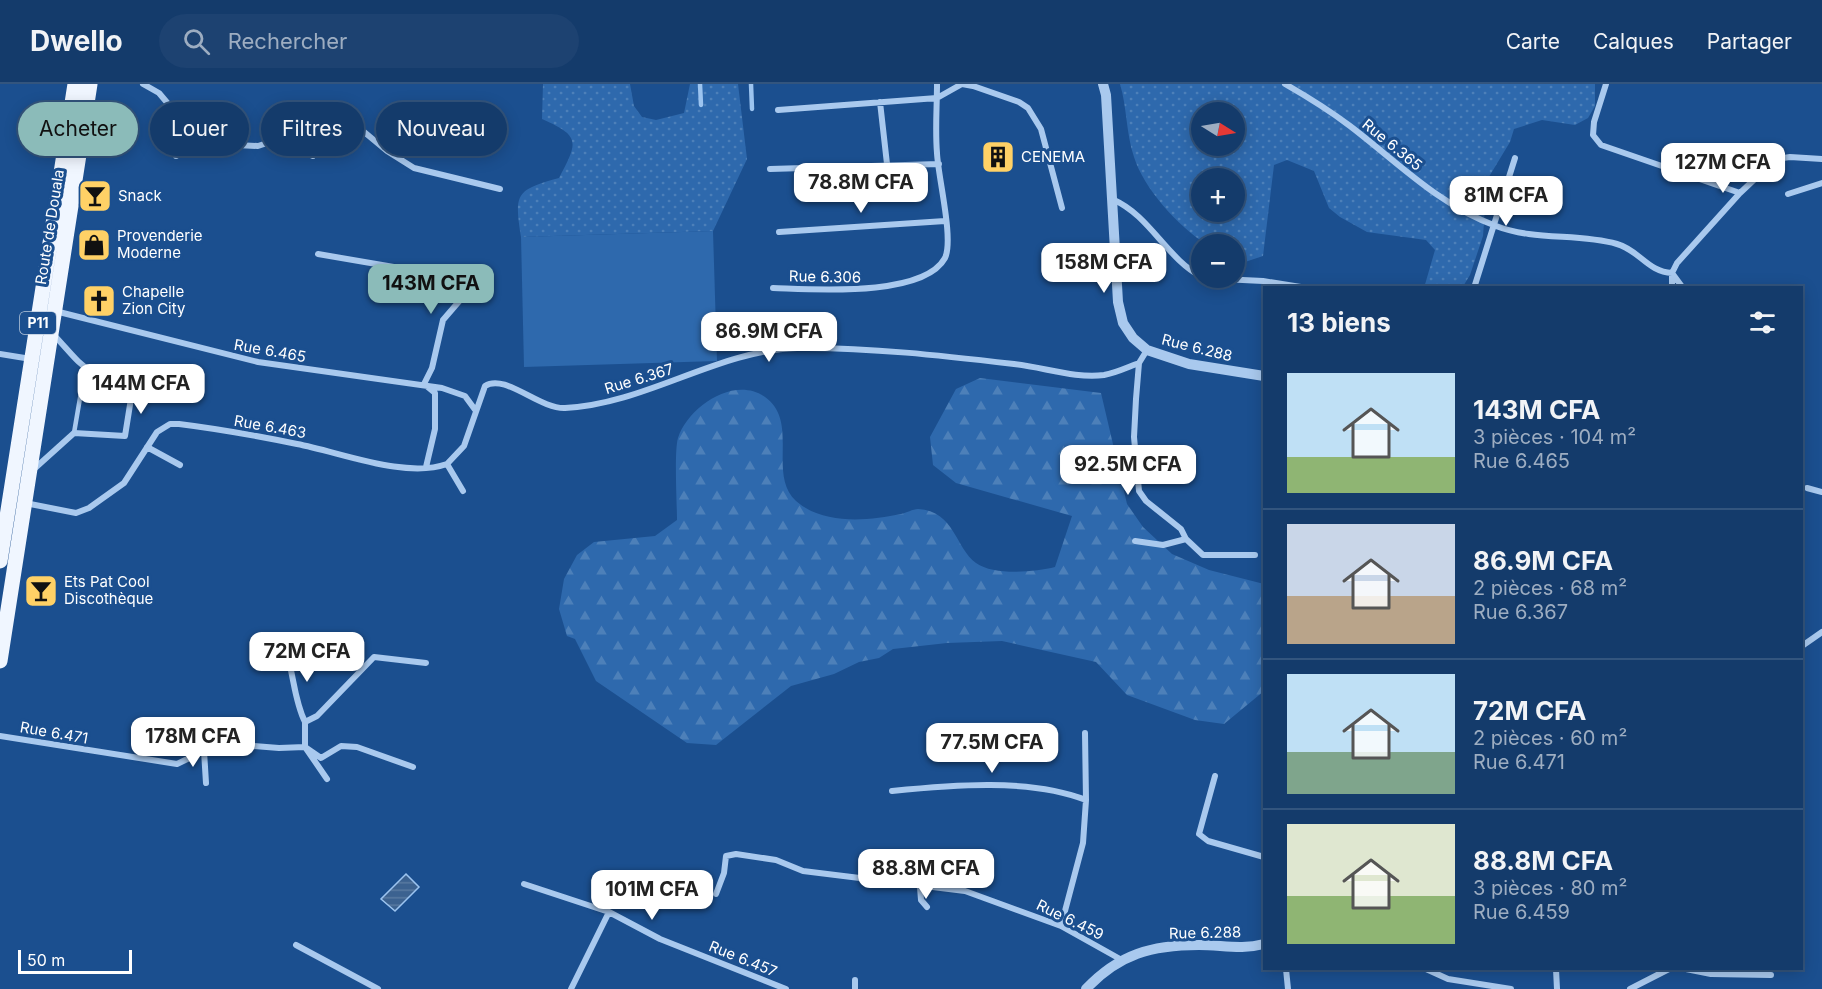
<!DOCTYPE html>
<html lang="fr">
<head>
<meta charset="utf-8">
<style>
	body { margin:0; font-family:Inter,sans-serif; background:#1d4271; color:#f1f3f6; height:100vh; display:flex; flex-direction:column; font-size:22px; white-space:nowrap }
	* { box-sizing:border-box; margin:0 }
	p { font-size:20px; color:#9dadc1 }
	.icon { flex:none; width:33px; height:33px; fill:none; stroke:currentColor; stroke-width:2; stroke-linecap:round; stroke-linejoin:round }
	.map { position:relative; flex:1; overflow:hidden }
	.details { position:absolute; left:1263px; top:202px; width:540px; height:684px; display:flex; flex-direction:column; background:#143b6b; border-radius:0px; box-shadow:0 3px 15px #0003,0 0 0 2px #33557e }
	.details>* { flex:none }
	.hud { position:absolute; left:18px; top:18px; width:570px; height:54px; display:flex; gap:12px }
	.needle { width:39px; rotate:101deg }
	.tools { position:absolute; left:1191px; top:18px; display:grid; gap:12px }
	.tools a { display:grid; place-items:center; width:54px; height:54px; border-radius:50%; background:#143b6b; box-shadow:0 3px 15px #0003,0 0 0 2px #33557e; font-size:30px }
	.scale { position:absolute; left:18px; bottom:15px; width:114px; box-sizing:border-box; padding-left:6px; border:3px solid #fff; border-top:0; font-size:16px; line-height:21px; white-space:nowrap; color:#fff; -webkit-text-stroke:4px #1b4f8f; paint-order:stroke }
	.price { position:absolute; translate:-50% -51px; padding:0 14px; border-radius:12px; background:#fff; color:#222; font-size:20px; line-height:39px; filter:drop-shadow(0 2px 3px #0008) }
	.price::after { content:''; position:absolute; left:50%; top:36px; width:18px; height:14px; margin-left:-9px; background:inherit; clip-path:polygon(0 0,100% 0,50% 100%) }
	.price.on { background:#8bbbb9; color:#111 }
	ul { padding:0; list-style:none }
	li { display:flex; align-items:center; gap:18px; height:150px; padding:0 24px }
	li+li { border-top:2px solid #33557e }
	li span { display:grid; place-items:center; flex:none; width:168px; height:120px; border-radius:0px; color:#555 }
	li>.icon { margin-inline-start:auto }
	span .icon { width:72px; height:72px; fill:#fffc; stroke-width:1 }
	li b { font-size:26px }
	h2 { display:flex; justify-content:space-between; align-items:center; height:72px; padding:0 24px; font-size:26px }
	.chip { padding:0 21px; border-radius:27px; background:#143b6b; box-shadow:0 3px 15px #0003,0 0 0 2px #33557e; font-size:21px; line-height:54px }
	.chip.on { background:#8bbbb9; color:#111 }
	header { display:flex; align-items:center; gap:36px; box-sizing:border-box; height:84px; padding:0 30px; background:#143b6b; border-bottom:2px solid #33557e }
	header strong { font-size:28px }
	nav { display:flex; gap:33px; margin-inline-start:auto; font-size:21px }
	.search { width:420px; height:54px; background:#1d4271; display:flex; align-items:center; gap:15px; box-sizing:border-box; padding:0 21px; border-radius:33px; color:#9dadc1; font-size:22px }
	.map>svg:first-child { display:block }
	.grass { fill:url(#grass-dots); fill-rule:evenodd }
	.forest { fill:url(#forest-firs) }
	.pitch { fill:#2e69ad }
	.water { fill:url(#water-rules); stroke:#9cc4f0; stroke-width:1.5 }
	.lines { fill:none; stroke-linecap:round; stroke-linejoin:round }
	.stream { stroke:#9cc4f0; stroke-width:4.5 }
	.service { stroke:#a9c9ee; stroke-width:4.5 }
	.minor { stroke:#a9c9ee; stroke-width:6 }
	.tertiary { stroke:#a9c9ee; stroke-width:10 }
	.primary { stroke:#f0f6ff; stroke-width:15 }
	.labels { text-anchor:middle; stroke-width:6; stroke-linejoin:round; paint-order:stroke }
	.shield { fill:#1b4f8f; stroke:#bbcadd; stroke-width:1.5 }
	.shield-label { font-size:14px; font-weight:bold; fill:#fff }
	.street-label { font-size:15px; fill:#fff; stroke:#1b4f8f }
	.poi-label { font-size:15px; fill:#fff; stroke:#1b4f8f; text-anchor:start }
</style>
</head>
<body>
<header>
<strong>Dwello</strong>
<div class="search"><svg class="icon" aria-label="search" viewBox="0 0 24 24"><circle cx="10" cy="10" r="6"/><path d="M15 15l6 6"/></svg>Rechercher</div>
<nav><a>Carte</a><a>Calques</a><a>Partager</a></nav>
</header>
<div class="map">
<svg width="1822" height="905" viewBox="0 0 1822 905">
	<defs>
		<pattern id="grass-dots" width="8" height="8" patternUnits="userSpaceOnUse" patternTransform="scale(1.5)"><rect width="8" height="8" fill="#2e69ad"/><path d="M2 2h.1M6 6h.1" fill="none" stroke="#4d80b9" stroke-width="1.8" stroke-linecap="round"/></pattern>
		<pattern id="forest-firs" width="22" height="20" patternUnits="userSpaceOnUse" patternTransform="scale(1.5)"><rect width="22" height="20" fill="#2e69ad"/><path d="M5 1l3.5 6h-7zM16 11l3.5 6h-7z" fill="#4d80b9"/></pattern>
		<pattern id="water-rules" width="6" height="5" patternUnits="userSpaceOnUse" patternTransform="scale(1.5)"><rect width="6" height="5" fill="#3c6290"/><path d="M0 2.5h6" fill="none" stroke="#597aa1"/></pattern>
	</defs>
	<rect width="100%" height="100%" fill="#1b4f8f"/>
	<path class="grass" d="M 543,0 L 630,0 L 634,22 L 642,33 L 656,36 L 684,29 L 690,0 L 738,0 L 747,75 L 713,147 L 521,153 C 514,109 516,106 559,94 C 578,58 581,52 542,35 Z
		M 1120,0 L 1595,0 L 1595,22 L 1588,34 L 1575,41 L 1542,36 L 1514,45 L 1510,58 L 1487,96 L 1483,152 L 1470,191 L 1462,204 L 1424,204 L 1435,166 L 1426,156 L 1367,148 L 1340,133 L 1329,124 L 1314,87 L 1287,76 L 1274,81 L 1263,172 L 1239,180 L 1235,178 L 1234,160 L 1206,160 C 1178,142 1144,105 1134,73 C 1126,49 1127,23 1120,0 ZM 1202,28 L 1234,28 L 1234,62 L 1202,62 ZM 1202,94 L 1234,94 L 1234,128 L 1202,128 Z"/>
	<path class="forest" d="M 980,294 L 1101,309 L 1127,420 L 1143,443 L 1172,470 L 1209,486 L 1264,500 L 1264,607 L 1224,640 L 1195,636 L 1127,611 L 1096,578 L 1002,557 L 947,559 L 893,565 L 879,574 L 859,578 L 834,590 L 791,602 L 716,661 L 687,659 L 596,597 L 575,555 L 567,552 L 559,525 L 564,495 L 577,471 L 594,458 L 655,452 L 677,436 C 677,419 674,368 678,354 C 688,323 734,291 765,313 C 800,338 767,390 796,417 C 823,441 868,437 901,430 C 906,429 913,425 918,425 C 955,427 955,464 976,479 C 994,492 1035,488 1055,483 L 1072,432 L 956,399 L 933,381 L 930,353 L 956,305 Z"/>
	<path class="pitch" d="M 713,147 L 717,277 L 524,283 L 521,153 Z"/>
	<path class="water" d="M 406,790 L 419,803 L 395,827 L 381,815 Z"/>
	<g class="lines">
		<path class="stream" d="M 700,0 L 701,21
			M 751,0 L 752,25"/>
		<path class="service" d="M 74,349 L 85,285"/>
		<path class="minor" d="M 143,0 L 159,9 L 175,28 L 211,50 L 217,60 L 258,62 L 279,55 L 313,72 L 332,37 L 338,40 L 357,42 L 387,67 L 414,84 L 500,105
			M 1285,0 C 1306,12 1330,27 1350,42 C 1396,77 1440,122 1496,142 C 1535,157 1578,149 1617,160 C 1639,166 1648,188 1672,189 L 1683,204
			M 1606,0 L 1594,38 L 1593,51 L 1601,61 L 1740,109
			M 880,18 L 887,80
			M 778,26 L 937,14 L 962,0 L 973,2 L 1019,18 L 1028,24 L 1041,45 L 1062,124
			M 175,28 L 176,72
			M 770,85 L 939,80
			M 1788,110 L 1822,99
			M 1114,116 C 1150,132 1167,175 1202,193
			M 779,148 L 945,137
			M 318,170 L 423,188 L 439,199 L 468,207 L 443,236 L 432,284 L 424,300 L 435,309 L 435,345 L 426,383
			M 1202,194 L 1263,197 L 1307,204
			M 773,204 C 811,205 923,214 945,174 C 954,155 938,93 937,69 C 935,46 937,23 937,0
			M 1474,204 L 1515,74
			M 1672,204 L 1672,189 L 1677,179 L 1740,109 L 1776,75 L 1790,73 L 1822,75
			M 55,227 L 258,278 L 442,304 L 465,312 L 476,327
			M 1147,266 L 1139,279 L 1136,315 L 1134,353 L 1139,407 L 1146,417 L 1181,445 L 1186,455 L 1203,471 L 1255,471
			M 0,270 L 31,275
			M 147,363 L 180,381
			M 447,380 L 464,362 L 485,302 C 505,289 539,325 565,324 C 646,320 718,266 797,264 C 867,263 945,272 1014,280 C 1043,283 1076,295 1104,291 C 1116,289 1128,283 1139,279
			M 34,385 L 74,349 L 125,352 L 133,302 L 129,296 C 82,290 84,283 53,250
			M 1807,404 L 1822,408
			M 25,419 L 76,429 L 89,424 L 124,399 L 157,348 L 170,340 L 179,340 C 219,345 258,352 297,360 C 340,368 405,395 447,380 L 463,407
			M 1135,457 L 1163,461 L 1186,455
			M 1802,562 L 1822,548
			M 286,567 C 294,591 294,616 305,638
			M 0,652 L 177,680 L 204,667 L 226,660 L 279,664 L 305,663 L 321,674 L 341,662 L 357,663 L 413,683
			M 204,667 L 206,699
			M 1215,692 L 1199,750 L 1208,757 L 1264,773
			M 327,695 L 305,663 L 305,638 L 317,632 L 374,573 L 426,579
			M 892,707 C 952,701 1029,694 1086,716
			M 524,800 L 609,828 L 660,855 L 786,905
			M 920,803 L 921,816 L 927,823
			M 716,810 L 724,789 L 726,772 L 736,770 L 776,776 L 803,787 L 965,807 L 1061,842 L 1120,875
			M 1061,842 L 1083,759 L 1086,716 L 1085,649
			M 296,861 L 378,905
			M 1286,885 L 1288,905
			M 1426,885 L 1448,895 L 1511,905
			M 1556,885 L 1557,905
			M 1686,885 L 1711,890 L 1771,891
			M 571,905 L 609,828
			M 855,905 L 855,896
			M 1630,905 L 1669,885"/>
		<path class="tertiary" d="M 1103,0 L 1106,11 L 1118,218 L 1123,239 L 1133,254 L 1147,266 L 1189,280 L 1264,292
			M 1086,905 C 1119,870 1152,861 1199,861 C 1222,861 1242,866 1264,860"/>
		<path class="primary" d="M 0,477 L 75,0
			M 0,577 L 90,0"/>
	</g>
	<defs>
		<symbol id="building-square" viewBox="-11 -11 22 22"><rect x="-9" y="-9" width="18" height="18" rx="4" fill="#ffd166" stroke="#1b4f8f"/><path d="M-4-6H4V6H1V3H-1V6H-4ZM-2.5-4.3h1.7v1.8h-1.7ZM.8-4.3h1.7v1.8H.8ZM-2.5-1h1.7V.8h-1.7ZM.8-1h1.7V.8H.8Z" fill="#111"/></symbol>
		<symbol id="bar-square" viewBox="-11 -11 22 22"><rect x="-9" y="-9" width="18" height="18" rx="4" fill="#ffd166" stroke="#1b4f8f"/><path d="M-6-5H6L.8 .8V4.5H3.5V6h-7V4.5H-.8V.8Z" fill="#111"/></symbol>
		<symbol id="shop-square" viewBox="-11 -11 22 22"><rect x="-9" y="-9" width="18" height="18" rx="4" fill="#ffd166" stroke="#1b4f8f"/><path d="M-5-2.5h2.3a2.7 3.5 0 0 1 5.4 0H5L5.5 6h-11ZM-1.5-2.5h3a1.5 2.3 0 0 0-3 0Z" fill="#111"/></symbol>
		<symbol id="church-square" viewBox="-11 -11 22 22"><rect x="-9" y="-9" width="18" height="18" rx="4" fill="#ffd166" stroke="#1b4f8f"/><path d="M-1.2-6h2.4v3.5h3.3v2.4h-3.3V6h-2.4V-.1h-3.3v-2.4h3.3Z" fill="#111"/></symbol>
	</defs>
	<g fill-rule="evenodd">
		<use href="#building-square" x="979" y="54" width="38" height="38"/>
		<use href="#bar-square" x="76" y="93" width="38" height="38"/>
		<use href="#shop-square" x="75" y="142" width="38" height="38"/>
		<use href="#church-square" x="80" y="198" width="38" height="38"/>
		<use href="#bar-square" x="22" y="488" width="38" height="38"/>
	</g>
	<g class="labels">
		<rect class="shield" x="20" y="228" width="36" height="22" rx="4.5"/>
		<g class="shield-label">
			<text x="38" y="244">P11</text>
		</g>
		<g class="street-label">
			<text transform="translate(1392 61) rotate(39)" y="5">Rue 6.365</text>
			<text transform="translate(50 143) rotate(-81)" y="5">Route de Douala</text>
			<text transform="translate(825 193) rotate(1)" y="5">Rue 6.306</text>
			<text transform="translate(1197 264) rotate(14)" y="5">Rue 6.288</text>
			<text transform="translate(270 267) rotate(10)" y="5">Rue 6.465</text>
			<text transform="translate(639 295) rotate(-17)" y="5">Rue 6.367</text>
			<text transform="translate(270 343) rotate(10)" y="5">Rue 6.463</text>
			<text transform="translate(54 649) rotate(10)" y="5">Rue 6.471</text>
			<text transform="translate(1070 836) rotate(26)" y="5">Rue 6.459</text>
			<text transform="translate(1205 849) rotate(-1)" y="5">Rue 6.288</text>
			<text transform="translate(743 875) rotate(22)" y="5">Rue 6.457</text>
		</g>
		<g class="poi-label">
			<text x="1021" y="78">CENEMA</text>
			<text x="118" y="117">Snack</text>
			<text x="117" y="157">Provenderie<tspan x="117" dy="17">Moderne</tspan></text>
			<text x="122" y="213">Chapelle<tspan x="122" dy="17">Zion City</tspan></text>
			<text x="64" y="503">Ets Pat Cool<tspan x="64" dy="17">Discothèque</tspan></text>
		</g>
	</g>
</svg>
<div class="tools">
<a><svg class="needle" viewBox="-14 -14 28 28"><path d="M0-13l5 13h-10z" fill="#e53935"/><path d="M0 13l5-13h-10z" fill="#9dadc1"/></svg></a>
<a>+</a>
<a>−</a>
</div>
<div class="scale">50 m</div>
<b class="price" style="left:1723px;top:110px">127M CFA</b>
<b class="price" style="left:861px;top:130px">78.8M CFA</b>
<b class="price" style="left:1506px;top:143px">81M CFA</b>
<b class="price" style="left:1104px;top:210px">158M CFA</b>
<b class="price on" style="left:431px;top:231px">143M CFA</b>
<b class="price" style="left:769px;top:279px">86.9M CFA</b>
<b class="price" style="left:141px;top:331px">144M CFA</b>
<b class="price" style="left:1128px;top:412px">92.5M CFA</b>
<b class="price" style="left:307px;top:599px">72M CFA</b>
<b class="price" style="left:193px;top:684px">178M CFA</b>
<b class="price" style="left:992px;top:690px">77.5M CFA</b>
<b class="price" style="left:926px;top:816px">88.8M CFA</b>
<b class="price" style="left:652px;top:837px">101M CFA</b>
<div class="hud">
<a class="chip on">Acheter</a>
<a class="chip">Louer</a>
<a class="chip">Filtres</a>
<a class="chip">Nouveau</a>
</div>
<section class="details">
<h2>13 biens<svg class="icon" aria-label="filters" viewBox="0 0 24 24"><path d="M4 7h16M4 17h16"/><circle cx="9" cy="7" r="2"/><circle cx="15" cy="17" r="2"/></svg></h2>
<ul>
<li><span style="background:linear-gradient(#bfe0f5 70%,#8fb573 0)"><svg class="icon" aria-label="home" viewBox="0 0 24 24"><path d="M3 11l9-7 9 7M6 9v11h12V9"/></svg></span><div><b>143M CFA</b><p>3 pièces · 104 m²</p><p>Rue 6.465</p></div></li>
<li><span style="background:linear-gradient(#c9d6e8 60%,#b9a48a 0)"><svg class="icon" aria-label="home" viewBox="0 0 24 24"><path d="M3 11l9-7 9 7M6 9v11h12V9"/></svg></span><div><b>86.9M CFA</b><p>2 pièces · 68 m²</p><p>Rue 6.367</p></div></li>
<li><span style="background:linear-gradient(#bfe0f5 65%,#7fa58c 0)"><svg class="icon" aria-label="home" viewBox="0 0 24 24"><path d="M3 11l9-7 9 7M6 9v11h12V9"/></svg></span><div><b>72M CFA</b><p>2 pièces · 60 m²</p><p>Rue 6.471</p></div></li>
<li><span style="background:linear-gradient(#dfe7d0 60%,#8fb573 0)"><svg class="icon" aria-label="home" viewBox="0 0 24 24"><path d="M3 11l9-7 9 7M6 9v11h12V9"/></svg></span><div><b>88.8M CFA</b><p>3 pièces · 80 m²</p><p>Rue 6.459</p></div></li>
</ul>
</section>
</div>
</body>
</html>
